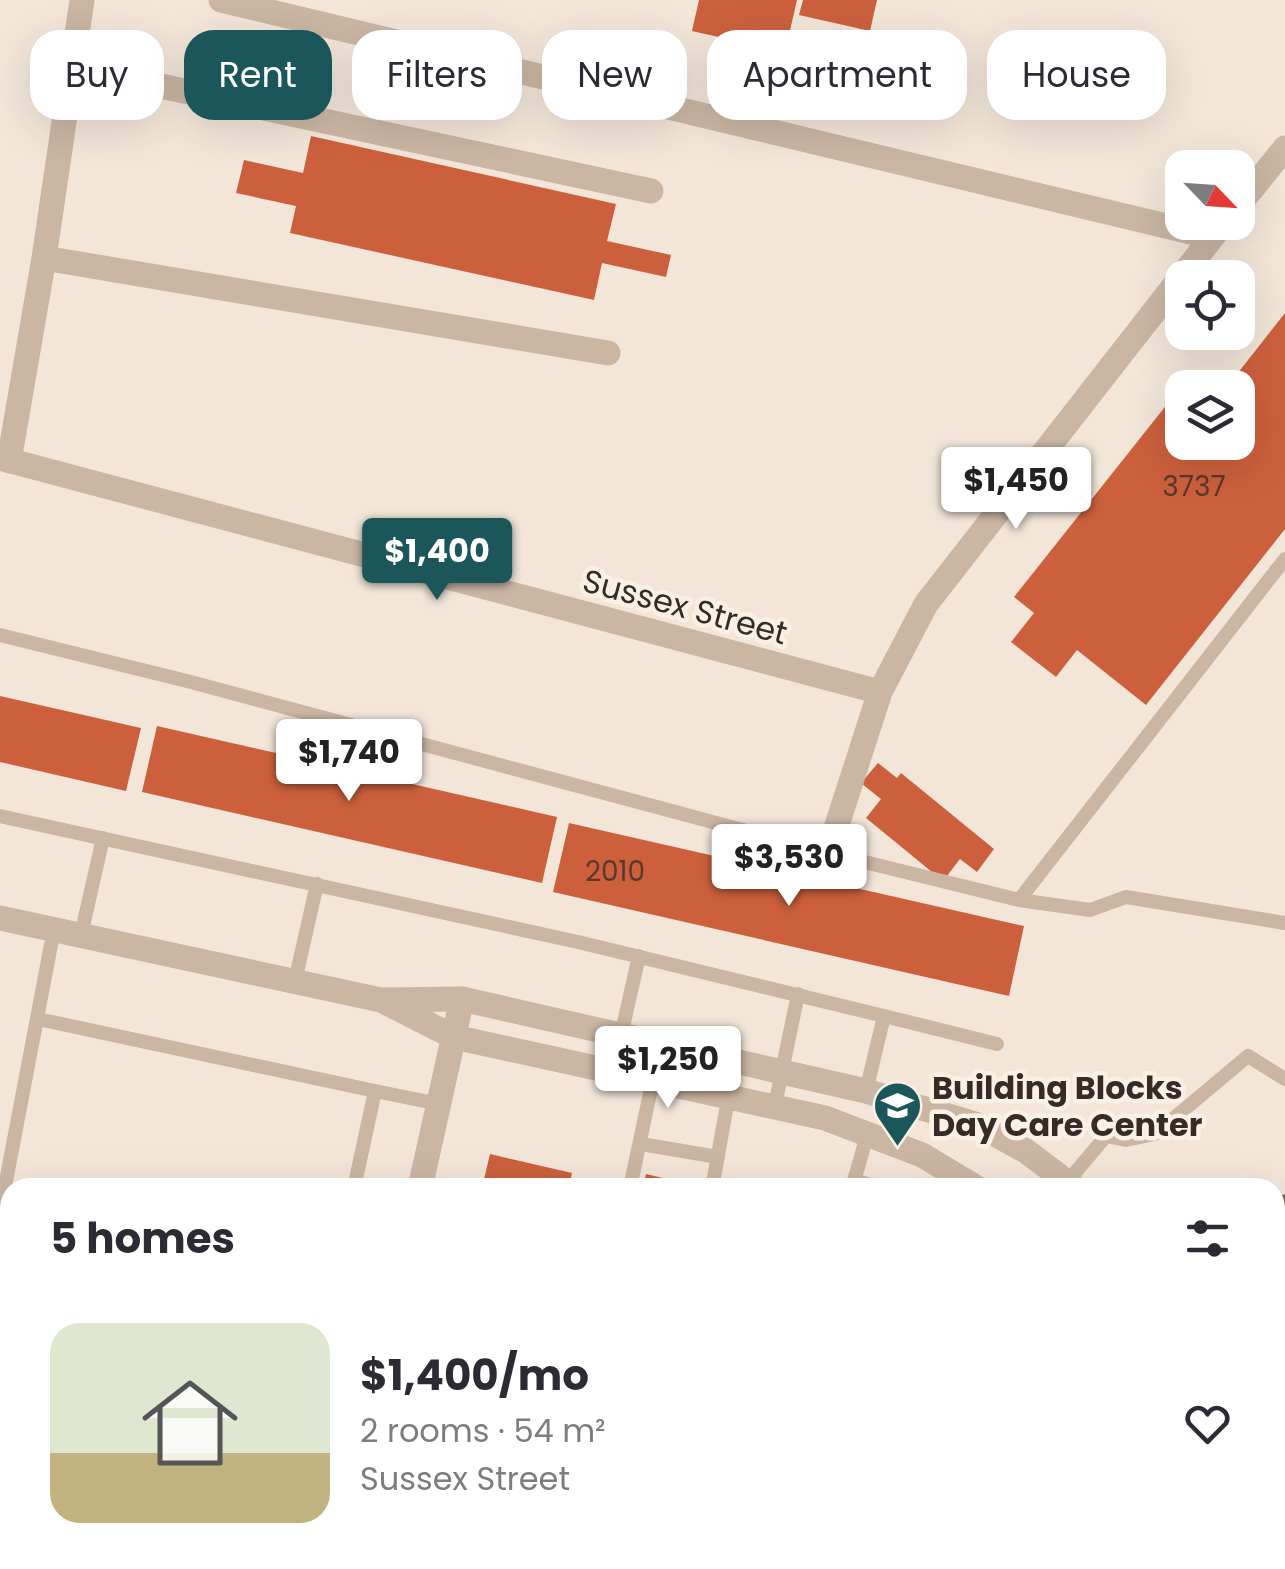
<!DOCTYPE html>
<html lang="en">
<head>
<meta charset="utf-8">
<style>
	body { margin:0; font-family:Poppins,sans-serif; background:#f2f2f3; color:#2b2b33; height:100vh; display:flex; flex-direction:column; font-size:38px; white-space:nowrap }
	* { box-sizing:border-box; margin:0 }
	p { font-size:32px; color:#7c7c81 }
	.icon { flex:none; width:55px; height:55px; fill:none; stroke:currentColor; stroke-width:2; stroke-linecap:round; stroke-linejoin:round }
	.map { position:relative; flex:1; overflow:hidden }
	.panel { position:absolute; left:0px; top:1178px; width:1285px; height:392px; display:flex; flex-direction:column; background:#fff; border-radius:30px 30px 0 0; box-shadow:0 10px 40px #0002 }
	.panel>* { flex:none }
	.top-card { position:absolute; left:30px; top:30px; width:1225px; height:90px; display:flex; gap:20px }
	.needle { width:65px; rotate:115deg }
	.controls { position:absolute; left:1165px; top:150px; display:grid; gap:20px }
	.controls a { display:grid; place-items:center; width:90px; height:90px; border-radius:20px; background:#fff; box-shadow:0 10px 40px #0002; font-size:50px }
	.price { position:absolute; translate:-50% -85px; padding:0 22px; border-radius:10px; background:#fff; color:#222; font-size:32px; line-height:65px; filter:drop-shadow(0 2px 5px #0008) }
	.price::after { content:''; position:absolute; left:50%; top:60px; width:30px; height:22px; margin-left:-15px; background:inherit; clip-path:polygon(0 0,100% 0,50% 100%) }
	.price.current { background:#1a565a; color:#fff }
	ul { padding:0; list-style:none }
	li { display:flex; align-items:center; gap:30px; height:250px; padding:0 50px }
	li+li { border-top:2px solid #e1e1e2 }
	li span { display:grid; place-items:center; flex:none; width:280px; height:200px; border-radius:30px; color:#555 }
	li>.icon { margin-inline-start:auto }
	span .icon { width:120px; height:120px; fill:#fffc; stroke-width:1 }
	li b { font-size:42px }
	h2 { display:flex; justify-content:space-between; align-items:center; height:120px; padding:0 50px; font-size:42px }
	.pill { padding:0 35px; border-radius:30px; background:#fff; box-shadow:0 10px 40px #0002; font-size:35px; line-height:90px }
	.pill.current { background:#1a565a; color:#fff }
	.map>svg:first-child { display:block }
	.building { fill:#cc603d }
	.lines { fill:none; stroke-linecap:round; stroke-linejoin:round }
	.service { stroke:#cbb6a4; stroke-width:14 }
	.minor { stroke:#cbb6a4; stroke-width:25 }
	.tertiary { stroke:#cbb6a4; stroke-width:25 }
	.primary { stroke:#796256; stroke-width:25 }
	.labels { text-anchor:middle; stroke-width:9; stroke-linejoin:round; paint-order:stroke }
	.number-label { font-size:28px; fill:#5c382c }
	.street-label { font-size:32px; fill:#362b26; stroke:#faf1e5 }
	.poi-label { font-size:32px; font-weight:bold; fill:#362b26; stroke:#faf1e5; text-anchor:start }
</style>
</head>
<body>
<div class="map">
<svg width="1285" height="1569" viewBox="0 0 1285 1569">
	<rect width="100%" height="100%" fill="#f3e6d9"/>
	<path class="building" d="M 699,0 L 797,0 L 785,52 L 692,31 Z
		M 803,0 L 877,0 L 870,31 L 799,15 Z
		M 311,136 L 616,204 L 607,241 L 671,255 L 666,277 L 602,263 L 594,300 L 290,233 L 296,206 L 236,193 L 244,160 L 303,173 Z
		M 1285,313 L 1285,529 L 1146,705 L 1077,650 L 1056,677 L 1011,642 L 1034,613 L 1014,597 L 1172,398 L 1182,406 L 1182,442 L 1238,442 L 1238,388 L 1226,388 Z
		M 0,696 L 141,728 L 126,791 L 0,762 Z
		M 157,726 L 557,817 L 542,883 L 142,792 Z
		M 878,763 L 897,778 L 901,773 L 994,849 L 977,872 L 960,859 L 943,881 L 866,818 L 881,799 L 861,783 Z
		M 569,823 L 1024,926 L 1009,996 L 553,892 Z
		M 490,1154 L 572,1173 L 569,1188 L 482,1188 Z
		M 646,1174 L 688,1184 L 687,1188 L 643,1188 Z
		M 376,1560 L 533,1560 L 531,1569 L 381,1569 L 374,1567 Z"/>
	<g class="lines">
		<path class="service" d="M 0,635 L 187,681 L 828,853 L 1019,900 L 1090,910 L 1126,897 L 1285,923
			M 0,816 L 578,942 L 884,1016 L 866,1091
			M 1019,900 L 1285,559
			M 81,935 L 103,838
			M 295,981 L 317,884
			M 884,1016 L 997,1044
			M 38,1019 L 375,1091
			M 613,1071 L 639,956
			M 775,1105 L 798,994
			M 641,1144 L 718,1157
			M 854,1180 L 879,1188
			M 1068,1181 L 1106,1136 L 1126,1140 L 1155,1134 L 1248,1056 L 1285,1079
			M 354,1188 L 375,1091 L 439,1104
			M 630,1188 L 653,1079 L 656,1043
			M 712,1188 L 735,1061
			M 852,1188 L 868,1132
			M 0,1213 L 54,929
			M 0,1407 L 10,1409
			M 1207,1569 L 1214,1564 L 1219,1569
			M 1250,1569 L 1257,1560"/>
		<path class="minor" d="M 221,0 L 1212,237
			M 72,67 L 651,191
			M 1238,206 L 1285,148
			M 44,258 L 608,353
			M 0,458 L 880,692
			M 9,461 L 44,258 L 82,0
			M 828,853 L 880,692 L 926,604 L 1224,222
			M 420,1188 L 462,999
			M 1275,1463 L 1285,1472
			M 0,1509 L 10,1511
			M 1275,1525 L 1285,1532
			M 242,1560 L 285,1569
			M 632,1560 L 650,1569
			M 552,1569 L 554,1560"/>
		<path class="tertiary" d="M 0,918 L 381,1000 L 462,999 L 866,1091 L 978,1125 L 1026,1151 L 1075,1188
			M 385,1002 L 454,1037 L 825,1118 L 922,1155 L 977,1188"/>
		<path class="primary" d="M 1275,1216 L 1285,1207
			M 1275,1342 L 1285,1334
			M 810,1569 L 822,1560
			M 969,1569 L 981,1560"/>
	</g>
	<defs>
		<symbol id="school-pin" viewBox="-11 -11 22 30"><path d="M0 17L-7.5 6A9.5 9.5 0 1 1 7.5 6Z" fill="#1a565a" stroke="#faf1e5"/><path d="M0-5L7-2L0 1L-7-2ZM-4 1L0 2.5L4 1V4Q0 6-4 4Z" fill="#fff"/></symbol>
	</defs>
	<g fill-rule="evenodd">
		<use href="#school-pin" x="870" y="1078" width="55" height="75"/>
	</g>
	<g class="labels">
		<g class="number-label">
			<text x="1194" y="496">3737</text>
			<text x="615" y="881">2010</text>
		</g>
		<g class="street-label">
			<text transform="translate(685 607) rotate(15)" y="11">Sussex Street</text>
		</g>
		<g class="poi-label">
			<text x="932" y="1099">Building Blocks<tspan x="932" dy="37">Day Care Center</tspan></text>
		</g>
	</g>
</svg>
<div class="controls">
<a><svg class="needle" viewBox="-14 -14 28 28"><path d="M0-13l5 13h-10z" fill="#e53935"/><path d="M0 13l5-13h-10z" fill="#7c7c81"/></svg></a>
<a><svg class="icon" aria-label="locate" viewBox="0 0 24 24"><circle cx="12" cy="12" r="6"/><path d="M12 2v4M12 18v4M2 12h4M18 12h4"/></svg></a>
<a><svg class="icon" aria-label="layers" viewBox="0 0 24 24"><path d="M12 4l9 5-9 5-9-5zM3 14l9 5 9-5"/></svg></a>
</div>
<b class="price" style="left:1016px;top:532px">$1,450</b>
<b class="price current" style="left:437px;top:603px">$1,400</b>
<b class="price" style="left:349px;top:804px">$1,740</b>
<b class="price" style="left:789px;top:909px">$3,530</b>
<b class="price" style="left:668px;top:1111px">$1,250</b>
<div class="top-card">
<a class="pill">Buy</a>
<a class="pill current">Rent</a>
<a class="pill">Filters</a>
<a class="pill">New</a>
<a class="pill">Apartment</a>
<a class="pill">House</a>
</div>
<section class="panel">
<h2>5 homes<svg class="icon" aria-label="filters" viewBox="0 0 24 24"><path d="M4 7h16M4 17h16"/><circle cx="9" cy="7" r="2"/><circle cx="15" cy="17" r="2"/></svg></h2>
<ul>
<li><span style="background:linear-gradient(#dfe7d0 65%,#c2b280 0)"><svg class="icon" aria-label="home" viewBox="0 0 24 24"><path d="M3 11l9-7 9 7M6 9v11h12V9"/></svg></span><div><b>$1,400/mo</b><p>2 rooms · 54 m²</p><p>Sussex Street</p></div><svg class="icon" aria-label="heart" viewBox="0 0 24 24"><path d="M12 20l-8-8c-3-5 5-10 8-4 3-6 11-1 8 4z"/></svg></li>
</ul>
</section>
</div>
</body>
</html>
